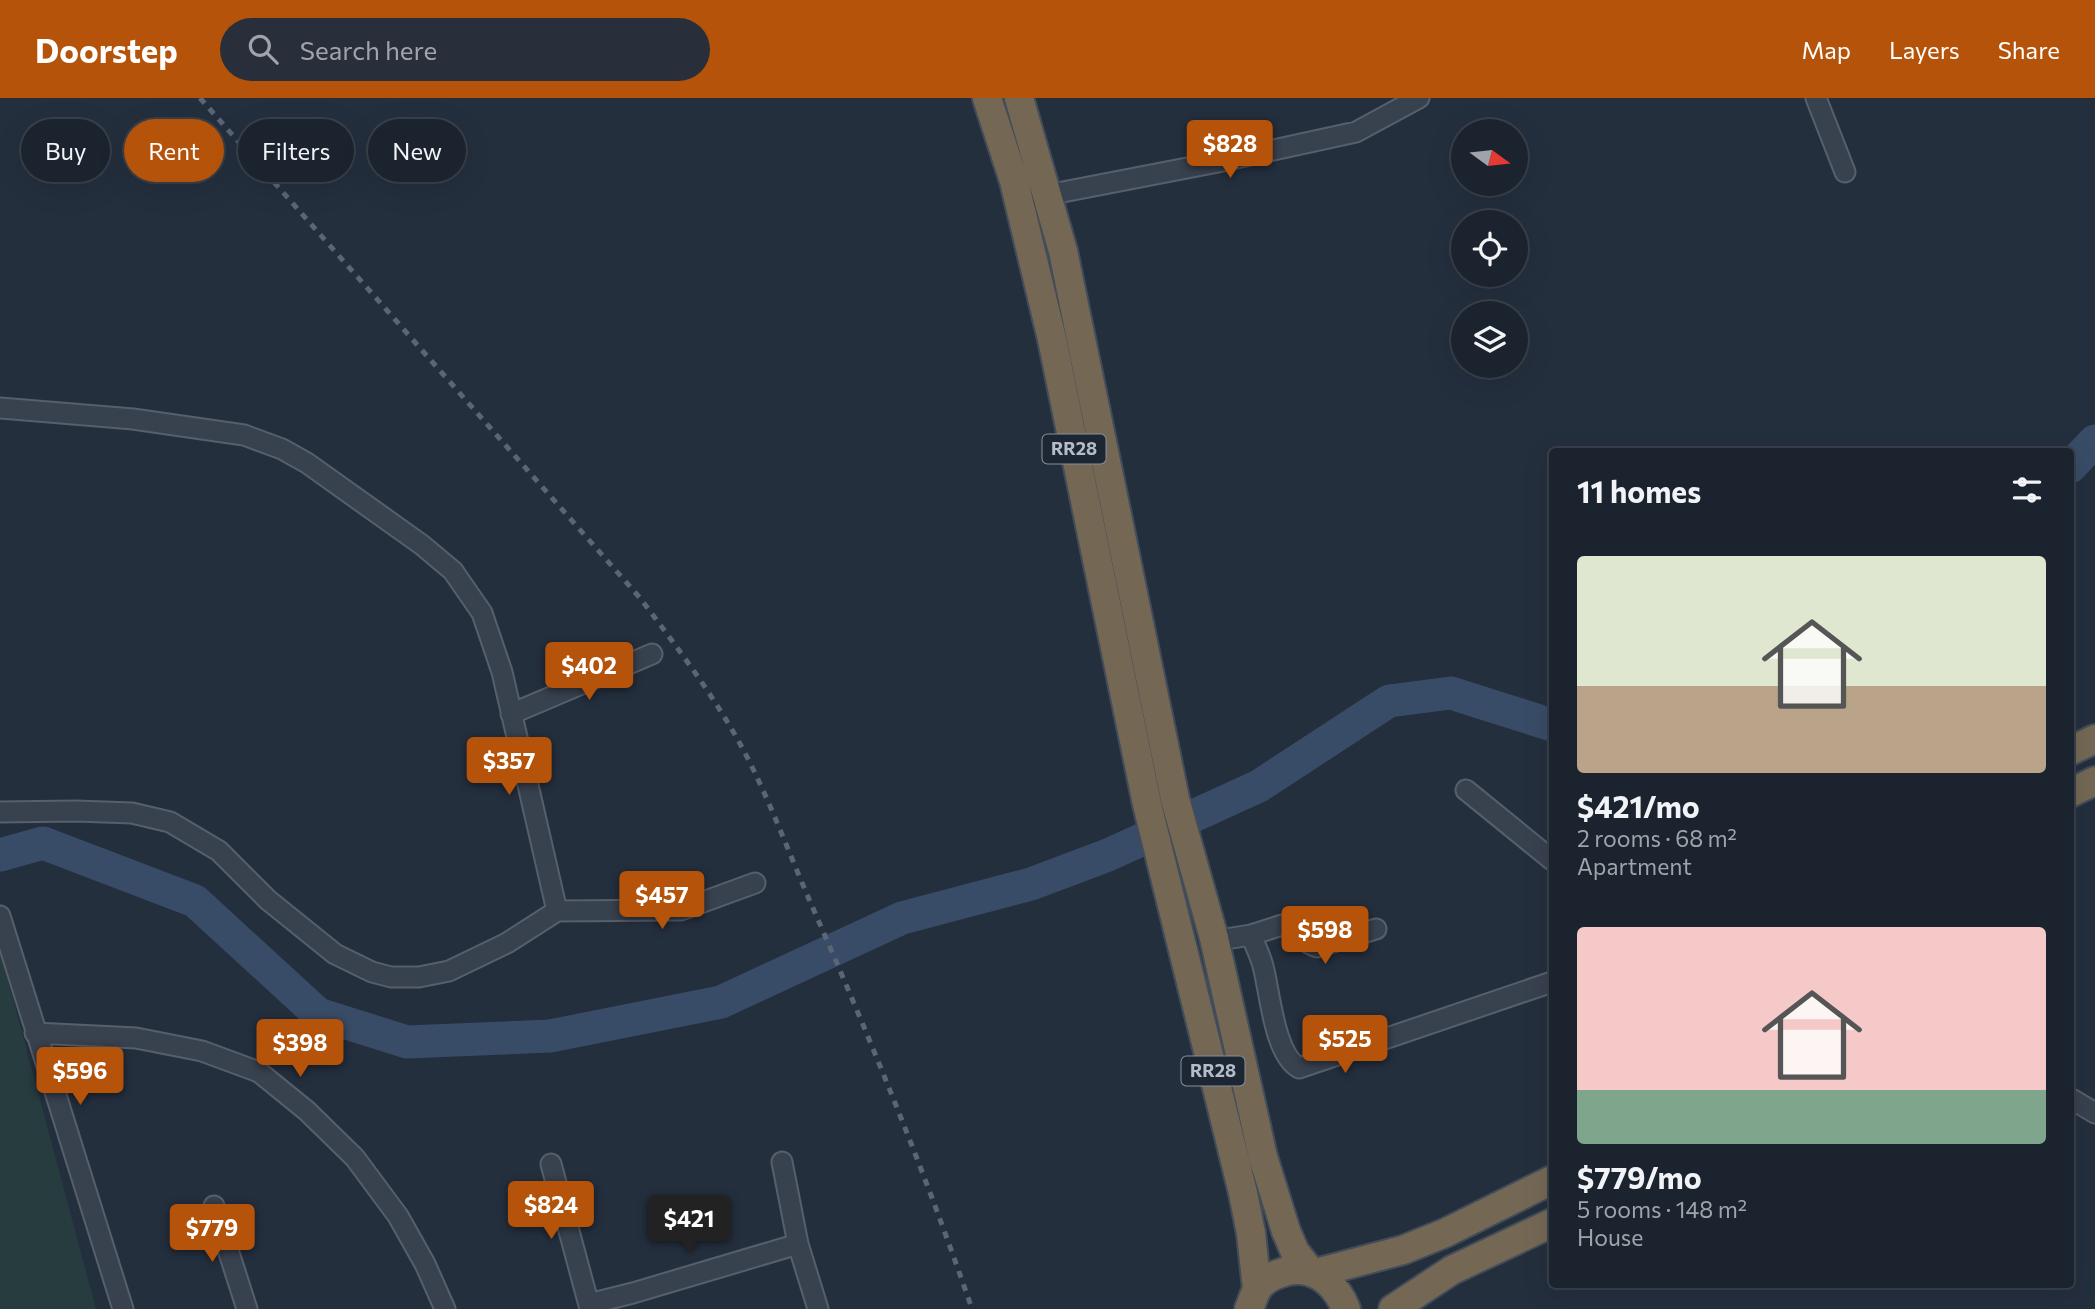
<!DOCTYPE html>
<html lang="en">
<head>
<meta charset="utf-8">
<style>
	body { margin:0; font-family:Commissioner,sans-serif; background:#282f3a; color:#f1f3f6; height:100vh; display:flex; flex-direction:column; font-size:26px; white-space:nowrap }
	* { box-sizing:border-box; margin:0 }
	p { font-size:23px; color:#a0a4aa }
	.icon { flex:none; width:38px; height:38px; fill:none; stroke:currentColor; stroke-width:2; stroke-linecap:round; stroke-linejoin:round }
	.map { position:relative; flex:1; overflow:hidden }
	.panel { position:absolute; left:1549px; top:350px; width:525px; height:840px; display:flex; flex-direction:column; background:#1b232e; border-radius:7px; box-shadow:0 7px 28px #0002,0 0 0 2px #39404a }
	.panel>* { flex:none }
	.guide { position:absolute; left:21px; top:21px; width:665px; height:63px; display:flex; gap:14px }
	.needle { width:46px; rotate:105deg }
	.tools { position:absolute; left:1451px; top:21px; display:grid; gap:14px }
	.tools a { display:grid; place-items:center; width:77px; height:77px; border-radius:50%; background:#1b232e; box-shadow:0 7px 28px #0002,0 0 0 2px #39404a; font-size:35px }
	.price { position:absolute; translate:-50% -60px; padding:0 16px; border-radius:7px; background:#b45309; color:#fff; font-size:23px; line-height:46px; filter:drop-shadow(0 2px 4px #0008) }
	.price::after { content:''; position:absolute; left:50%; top:42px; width:21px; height:16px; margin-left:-10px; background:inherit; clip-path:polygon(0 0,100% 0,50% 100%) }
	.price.selected { background:#222; color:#fff }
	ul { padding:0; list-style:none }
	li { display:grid; align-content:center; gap:14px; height:371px; padding:0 28px }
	li span { display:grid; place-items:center; height:217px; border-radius:7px; color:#555 }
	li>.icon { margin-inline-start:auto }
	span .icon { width:126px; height:126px; fill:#fffc; stroke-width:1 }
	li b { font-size:30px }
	h2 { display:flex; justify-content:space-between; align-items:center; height:84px; padding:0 28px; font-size:30px }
	.chip { padding:0 24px; border-radius:32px; background:#1b232e; box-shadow:0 7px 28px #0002,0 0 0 2px #39404a; font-size:24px; line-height:63px }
	.chip.selected { background:#b45309; color:#fff }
	header { display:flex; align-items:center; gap:42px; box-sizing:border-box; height:98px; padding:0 35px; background:#b45309; color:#fff }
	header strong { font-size:33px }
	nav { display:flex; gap:38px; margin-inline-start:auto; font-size:24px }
	.search { width:490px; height:63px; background:#282f3a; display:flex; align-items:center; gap:18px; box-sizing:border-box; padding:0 24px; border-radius:38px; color:#a0a4aa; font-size:26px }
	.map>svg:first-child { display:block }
	.green { fill:#263c3f }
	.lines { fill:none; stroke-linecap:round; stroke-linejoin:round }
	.river { stroke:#394c67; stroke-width:33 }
	.minor-casing { stroke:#565f6c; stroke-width:23 }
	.highway-casing { stroke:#434c59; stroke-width:32 }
	.minor { stroke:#38414e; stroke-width:19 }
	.highway { stroke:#746855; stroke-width:28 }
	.rail { stroke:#5a6575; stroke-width:5; stroke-dasharray:7 7; stroke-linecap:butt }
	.labels { text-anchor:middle; stroke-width:5; stroke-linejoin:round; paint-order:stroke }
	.shield { fill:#1d2633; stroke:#878f9c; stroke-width:2 }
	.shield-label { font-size:18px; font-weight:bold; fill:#b4bcc9 }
</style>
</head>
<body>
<header>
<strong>Doorstep</strong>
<div class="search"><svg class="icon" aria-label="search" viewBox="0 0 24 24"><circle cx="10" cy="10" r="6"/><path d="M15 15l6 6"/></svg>Search here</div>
<nav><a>Map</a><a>Layers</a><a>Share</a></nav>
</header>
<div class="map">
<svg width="2095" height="1211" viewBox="0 0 2095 1211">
	<rect width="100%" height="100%" fill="#242f3e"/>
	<path class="green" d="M 0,852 L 96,1211 L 0,1211 Z"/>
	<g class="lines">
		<path class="river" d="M 2070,369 L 2095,343
			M 0,757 L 43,745 L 195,803 L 318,916 L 407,944 L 550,938 L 721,904 L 902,820 L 1031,786 L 1108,757 L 1259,688 L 1389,603 L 1451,595 L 1552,627"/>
		<defs>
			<path id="minor" d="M 1816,0 L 1845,74
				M 1037,99 L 1218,64 L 1356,34 L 1419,0
				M 0,310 L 133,321 L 244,337 L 282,351 L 307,365 L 422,447 L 453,473 L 482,515 L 502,574 L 557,813 L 507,845 L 449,873 L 419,879 L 391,879 L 372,874 L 335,856 L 268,802 L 219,753 L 170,724 L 132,715 L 76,713 L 0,714
				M 511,616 L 652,556
				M 1466,692 L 1552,762
				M 557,813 L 681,812 L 755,785
				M 0,818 L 123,1211
				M 1251,837 L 1282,827 C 1296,831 1302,845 1317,849 L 1376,831
				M 1214,840 L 1226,841 L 1251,837 C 1255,847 1260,857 1263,868 C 1270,894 1274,956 1299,970 L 1552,884
				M 35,935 L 136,940 L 202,953 L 259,974 L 307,1013 L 355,1060 L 398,1118 L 425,1166 L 445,1211
				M 2070,1000 L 2095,1015
				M 782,1064 L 798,1146 L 818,1211
				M 551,1066 L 590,1211
				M 214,1108 L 247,1211
				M 589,1206 L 633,1195 L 798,1146"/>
			<path id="highway" d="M 987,0 L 1014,83 L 1052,241 L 1147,706 L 1243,1095 L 1251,1135 L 1257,1191
				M 1019,0 L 1063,153 L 1175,701 L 1214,840 L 1263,1059 L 1286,1133 L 1295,1154 L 1310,1173
				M 2070,653 L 2095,641
				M 2070,695 L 2095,683
				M 1316,1175 L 1403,1152 L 1445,1135 L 1552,1082
				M 1249,1211 C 1252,1204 1254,1196 1258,1190 C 1264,1182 1271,1178 1281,1175 C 1311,1164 1335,1184 1346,1211
				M 1393,1211 L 1452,1172 L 1552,1125"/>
		</defs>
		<use href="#minor" class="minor-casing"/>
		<use href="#highway" class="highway-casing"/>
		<use href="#minor" class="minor"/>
		<use href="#highway" class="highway"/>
		<path class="rail" d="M 200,0 L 640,500 C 671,541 702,582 728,625 C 762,680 786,749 812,808 C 870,940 925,1074 972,1211"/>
	</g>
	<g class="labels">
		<g class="shield">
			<rect x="1042.5" y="336.5" width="63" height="29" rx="5"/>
			<rect x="1181.5" y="958.5" width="63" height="29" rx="5"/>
		</g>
		<g class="shield-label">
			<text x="1074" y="357">RR28</text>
			<text x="1213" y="979">RR28</text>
		</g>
	</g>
</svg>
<div class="tools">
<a><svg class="needle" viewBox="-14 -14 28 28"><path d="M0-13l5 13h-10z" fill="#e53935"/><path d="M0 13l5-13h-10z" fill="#a0a4aa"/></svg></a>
<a><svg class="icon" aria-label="locate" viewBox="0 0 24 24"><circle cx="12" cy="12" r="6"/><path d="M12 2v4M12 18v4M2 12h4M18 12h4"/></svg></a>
<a><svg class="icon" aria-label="layers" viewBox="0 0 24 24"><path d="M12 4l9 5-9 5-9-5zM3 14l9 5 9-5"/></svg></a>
</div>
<b class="price" style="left:1230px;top:82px">$828</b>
<b class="price" style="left:589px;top:604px">$402</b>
<b class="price" style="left:509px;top:699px">$357</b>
<b class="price" style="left:662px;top:833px">$457</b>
<b class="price" style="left:1325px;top:868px">$598</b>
<b class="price" style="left:1345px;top:977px">$525</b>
<b class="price" style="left:300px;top:981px">$398</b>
<b class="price" style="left:80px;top:1009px">$596</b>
<b class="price" style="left:551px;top:1143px">$824</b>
<b class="price selected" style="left:689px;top:1157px">$421</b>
<b class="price" style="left:212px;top:1166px">$779</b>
<div class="guide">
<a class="chip">Buy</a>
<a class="chip selected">Rent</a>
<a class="chip">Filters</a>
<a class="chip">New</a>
</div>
<section class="panel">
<h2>11 homes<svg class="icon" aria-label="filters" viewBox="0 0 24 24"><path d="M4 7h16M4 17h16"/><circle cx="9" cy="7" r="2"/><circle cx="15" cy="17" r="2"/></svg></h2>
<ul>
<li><span style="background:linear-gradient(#dfe7d0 60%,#b9a48a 0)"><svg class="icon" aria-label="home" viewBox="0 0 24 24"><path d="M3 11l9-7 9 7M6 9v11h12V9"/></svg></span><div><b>$421/mo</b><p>2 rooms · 68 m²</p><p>Apartment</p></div></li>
<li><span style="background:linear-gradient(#f6c9c9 75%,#7fa58c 0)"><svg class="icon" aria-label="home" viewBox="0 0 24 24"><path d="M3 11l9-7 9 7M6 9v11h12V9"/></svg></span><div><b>$779/mo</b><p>5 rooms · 148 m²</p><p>House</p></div></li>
</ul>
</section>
</div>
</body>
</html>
